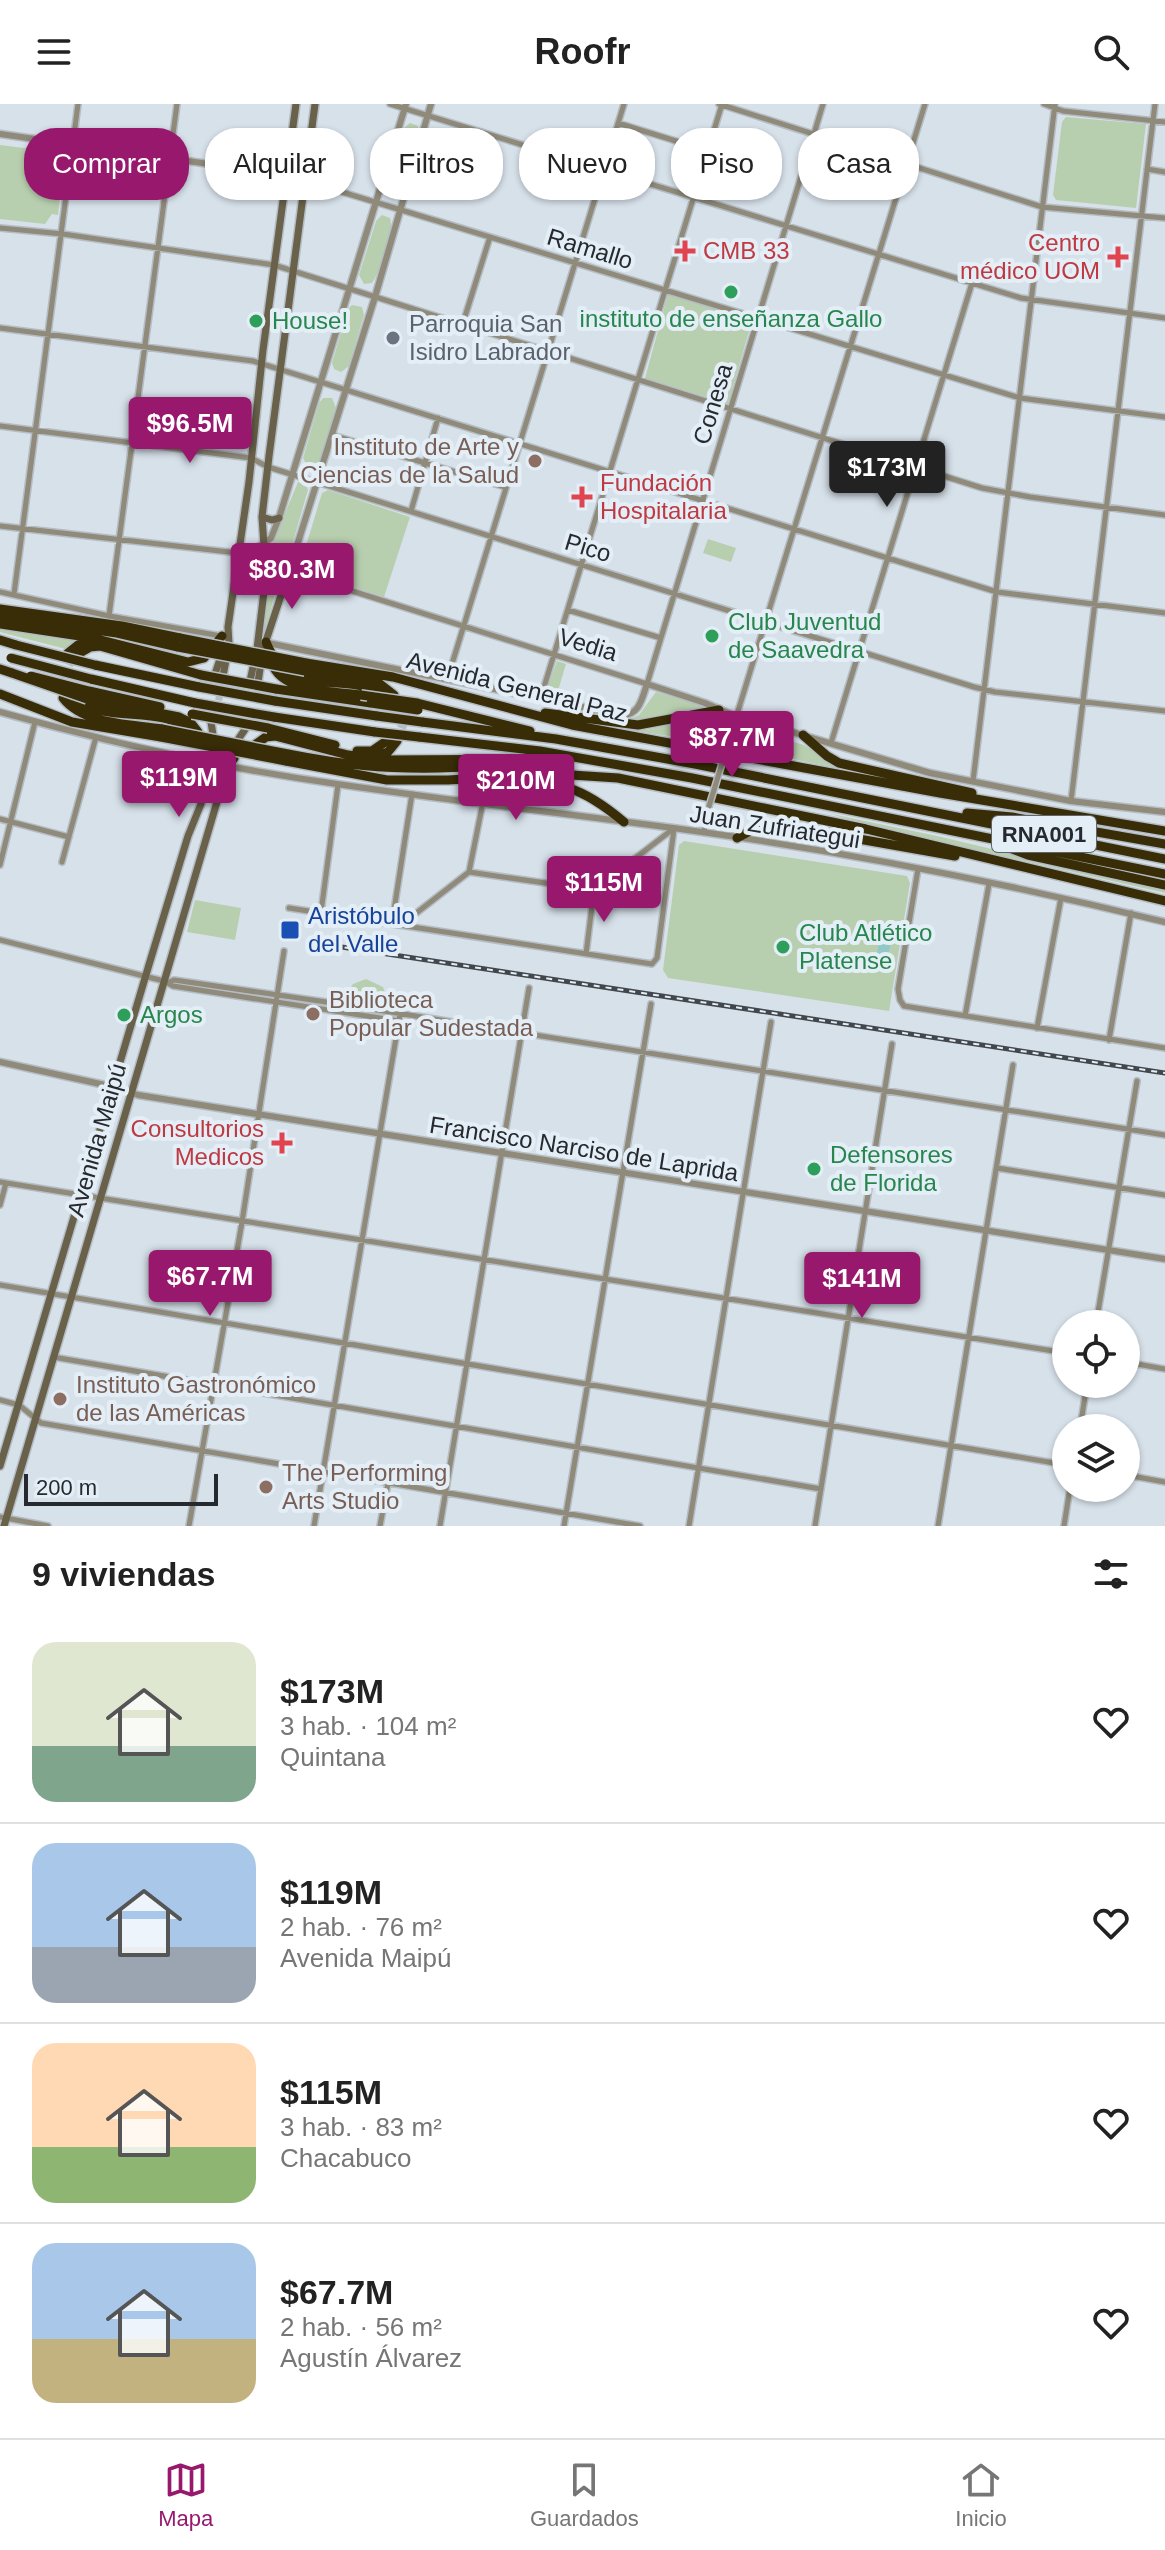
<!DOCTYPE html>
<html lang="es">
<head>
<meta charset="utf-8">
<style>
	body { margin:0; font-family:Helvetica,sans-serif; background:#f2f2f2; color:#222; height:100vh; display:flex; flex-direction:column; font-size:30px; white-space:nowrap }
	* { box-sizing:border-box; margin:0 }
	p { font-size:26px; color:#767676 }
	.icon { flex:none; width:44px; height:44px; fill:none; stroke:currentColor; stroke-width:2; stroke-linecap:round; stroke-linejoin:round }
	.map { position:relative; height:1422px; overflow:hidden }
	.details { display:flex; flex-direction:column; background:#fff; flex:1 }
	.details>* { flex:none }
	.banner { position:absolute; left:24px; top:24px; width:1118px; height:72px; display:flex; gap:16px }
	.controls { position:absolute; left:1052px; top:1206px; display:grid; gap:16px }
	.controls a { display:grid; place-items:center; width:88px; height:88px; border-radius:50%; background:#fff; box-shadow:0 2px 6px #0004; font-size:40px }
	.scale { position:absolute; left:24px; bottom:20px; width:194px; box-sizing:border-box; padding-left:8px; border:4px solid #262a2e; border-top:0; font-size:22px; line-height:28px; white-space:nowrap; color:#262a2e; -webkit-text-stroke:6px #e4eef7; paint-order:stroke }
	.price { position:absolute; translate:-50% -68px; padding:0 18px; border-radius:8px; background:#98186e; color:#fff; font-size:26px; line-height:52px; filter:drop-shadow(0 2px 4px #0008) }
	.price::after { content:''; position:absolute; left:50%; top:48px; width:24px; height:18px; margin-left:-12px; background:inherit; clip-path:polygon(0 0,100% 0,50% 100%) }
	.price.current { background:#222; color:#fff }
	ul { padding:0; list-style:none }
	li { display:flex; align-items:center; gap:24px; height:200px; padding:0 32px }
	li+li { border-top:2px solid #e0e0e0 }
	li span { display:grid; place-items:center; flex:none; width:224px; height:160px; border-radius:24px; color:#555 }
	li>.icon { margin-inline-start:auto }
	span .icon { width:96px; height:96px; fill:#fffc; stroke-width:1 }
	li b { font-size:34px }
	h2 { display:flex; justify-content:space-between; align-items:center; height:96px; padding:0 32px; font-size:34px }
	.tag { padding:0 28px; border-radius:32px; background:#fff; box-shadow:0 2px 6px #0004; font-size:28px; line-height:72px }
	.tag.current { background:#98186e; color:#fff }
	header { display:flex; justify-content:space-between; align-items:center; height:104px; padding:0 32px; background:#fff; font-size:36px; font-weight:700 }
	.menu { display:flex; justify-content:space-around; align-items:center; height:112px; border-top:2px solid #e0e0e0; background:#fff; font-size:22px; color:#767676 }
	.menu a { display:grid; justify-items:center; gap:4px }
	.menu .current { color:#98186e }
	.map>svg:first-child { display:block }
	.green { fill:#b8cfaf }
	.water { fill:#93c8c9 }
	.lines { fill:none; stroke-linecap:round; stroke-linejoin:round }
	.secondary-tunnel { stroke:#b4bcc4; stroke-width:7; stroke-dasharray:7 3.5; stroke-linecap:butt }
	.motorway-tunnel { stroke:#b4bcc4; stroke-width:9; stroke-dasharray:9 4.5; stroke-linecap:butt }
	.minor-casing { stroke:#b4bcc4; stroke-width:8 }
	.tertiary-casing { stroke:#b4bcc4; stroke-width:9 }
	.secondary-casing { stroke:#b4bcc4; stroke-width:10 }
	.motorway-casing { stroke:#b4bcc4; stroke-width:12 }
	.minor { stroke:#8f8a79; stroke-width:5 }
	.tertiary { stroke:#8f8a79; stroke-width:6 }
	.secondary { stroke:#696149; stroke-width:7 }
	.motorway { stroke:#382d07; stroke-width:9 }
	.rail-casing { stroke:#42474c; stroke-width:5 }
	.rail { stroke:#e4eef7; stroke-width:2; stroke-dasharray:6; stroke-linecap:butt }
	.minor-bridge-casing { stroke:#b4bcc4; stroke-width:8; stroke-linecap:butt }
	.motorway-bridge-casing { stroke:#b4bcc4; stroke-width:12; stroke-linecap:butt }
	.minor-bridge { stroke:#8f8a79; stroke-width:5 }
	.motorway-bridge { stroke:#382d07; stroke-width:9 }
	.health-dot { fill:#e0444e; stroke:#e4eef7; stroke-width:3 }
	.leisure-dot { fill:#2e9e5b; stroke:#e4eef7; stroke-width:3 }
	.worship-dot { fill:#6b7280; stroke:#e4eef7; stroke-width:3 }
	.education-dot { fill:#8d6e63; stroke:#e4eef7; stroke-width:3 }
	.transit-dot { fill:#1a4fb4; stroke:#e4eef7; stroke-width:3 }
	.labels { text-anchor:middle; stroke-width:8; stroke-linejoin:round; paint-order:stroke }
	.shield { fill:#e4eef7; stroke:#5f656a; stroke-width:2 }
	.shield-label { font-size:22px; font-weight:bold; fill:#262a2e }
	.health-label { font-size:24px; fill:#be3a42; stroke:#e4eef7; text-anchor:end }
	.street-label { font-size:24px; fill:#262a2e; stroke:#e4eef7 }
	.leisure-label { font-size:24px; fill:#27864d; stroke:#e4eef7; text-anchor:start }
	.worship-label { font-size:24px; fill:#5b616d; stroke:#e4eef7; text-anchor:start }
	.education-label { font-size:24px; fill:#785e54; stroke:#e4eef7; text-anchor:start }
	.transit-label { font-size:24px; fill:#164399; stroke:#e4eef7; text-anchor:start }
</style>
</head>
<body>
<header><svg class="icon" aria-label="menu" viewBox="0 0 24 24"><path d="M4 6h16M4 12h16M4 18h16"/></svg>Roofr<svg class="icon" aria-label="search" viewBox="0 0 24 24"><circle cx="10" cy="10" r="6"/><path d="M15 15l6 6"/></svg></header>
<div class="map">
<svg width="1165" height="1422" viewBox="0 0 1165 1422">
	<rect width="100%" height="100%" fill="#d7e1ea"/>
	<path class="green" d="M 1066,13 L 1146,20 L 1136,104 L 1056,96 L 1053,91 L 1062,18 Z
		M 410,19 L 418,22 L 419,30 L 404,84 L 400,89 L 393,90 L 387,81 L 403,25 Z
		M 0,41 L 47,47 L 64,61 L 58,111 L 52,110 L 45,120 L 0,115 Z
		M 382,111 L 390,114 C 395,128 381,166 372,179 L 364,180 L 359,171 L 376,117 Z
		M 668,190 L 752,217 L 728,300 L 645,274 Z
		M 352,201 L 362,203 L 364,211 L 349,262 L 341,268 L 334,265 L 332,259 L 348,205 Z
		M 323,294 L 332,294 L 336,304 L 320,357 L 312,363 L 307,361 L 303,354 L 319,299 Z
		M 298,378 L 306,380 L 308,386 L 290,448 L 287,450 L 271,443 Z
		M 328,386 L 410,413 L 384,493 L 344,480 L 352,456 L 306,442 L 322,389 Z
		M 708,435 L 736,444 L 731,458 L 703,449 Z
		M 271,469 L 278,473 C 278,485 266,519 263,534 L 261,534 Z
		M 0,524 L 80,535 L 66,545 L 0,528 Z
		M 557,557 L 566,560 L 557,590 L 547,585 Z
		M 656,588 L 700,601 L 702,604 L 652,616 L 627,616 L 639,611 Z
		M 705,613 L 720,619 L 723,627 L 721,640 L 577,618 L 646,626 Z
		M 754,627 L 804,641 L 839,663 L 923,682 L 735,643 L 742,630 Z
		M 827,709 L 937,732 L 1165,786 L 1165,789 L 880,724 Z
		M 684,737 L 907,772 L 910,779 L 889,907 L 668,874 L 663,866 L 679,741 Z
		M 195,796 L 241,804 L 235,836 L 187,828 Z
		M 366,875 L 383,883 L 388,898 L 387,908 L 340,900 L 353,880 Z"/>
	<path class="water" d="M 881,825 L 893,827 L 888,852 L 894,853 L 892,864 L 867,859 L 869,849 L 877,850 Z"/>
	<g class="lines">
		<path class="secondary-tunnel" d="M 215,617 L 223,572"/>
		<path class="motorway-tunnel" d="M 69,587 C 62,573 66,561 76,551
			M 397,637 L 404,617 L 400,599"/>
		<defs>
			<path id="minor" d="M 390,0 L 1021,194 L 1165,214
				M 719,0 L 1042,103 L 1165,114
				M 1044,0 L 1063,7 L 1165,18
				M 618,19 L 708,47
				M 1147,65 L 1165,68
				M 286,71 L 1020,294 L 1165,313
				M 0,124 L 63,130 L 274,161 L 982,384 L 1030,393 L 1165,411
				M 462,222 L 490,133
				M 0,224 L 253,257 L 997,488 L 1165,509
				M 0,322 L 251,354 L 268,363 L 974,583 L 995,588 L 1165,607
				M 332,331 L 505,383
				M 411,407 L 438,314
				M 0,422 L 238,449
				M 289,467 L 647,580 L 823,0
				M 0,488 L 109,512 L 221,532
				M 14,490 L 78,0
				M 568,506 L 661,534
				M 109,512 L 177,0
				M 448,573 L 624,0
				M 541,593 L 722,0
				M 730,633 L 925,0
				M 831,639 L 972,179
				M 973,677 L 1055,0
				M 1071,697 L 1155,0
				M 0,715 L 69,733
				M 704,728 L 707,709
				M 62,758 L 96,633
				M 0,761 L 35,618
				M 918,765 L 898,885 L 900,896 L 904,902 L 1165,944
				M 469,768 L 483,698
				M 289,804 L 652,860 L 657,854 L 674,725
				M 321,808 L 338,681
				M 392,819 L 412,690
				M 401,821 L 469,768 L 594,786 L 673,725
				M 0,836 L 164,877 L 173,882 L 399,917
				M 586,850 L 594,786
				M 169,878 L 174,876 L 340,900 L 1165,1031
				M 965,912 L 989,780
				M 1037,924 L 1061,794
				M 1109,936 L 1131,809
				M 997,1064 L 1165,1091
				M 0,1078 L 1066,1249
				M 0,1101 L 6,1079
				M 0,1181 L 1066,1361
				M 1096,1220 L 1137,977
				M 53,1253 L 821,1385
				M 1126,1258 L 1165,1265
				M 0,1296 L 19,1301 L 41,1319 L 640,1422
				M 1080,1324 L 1087,1280
				M 1126,1371 L 1165,1378
				M 0,1413 L 48,1422
				M 189,1422 L 242,1118 L 284,847
				M 314,1422 L 400,910
				M 380,1422 L 388,1379
				M 440,1422 L 529,884
				M 564,1422 L 651,900
				M 689,1422 L 771,918
				M 815,1422 L 892,940
				M 938,1422 L 1013,961
				M 1064,1422 L 1070,1384"/>
			<path id="tertiary" d="M 0,30 L 286,71
				M 250,449 L 271,434 L 279,414 L 406,0
				M 289,467 L 375,193 L 431,0
				M 268,539 L 622,611 C 640,611 642,594 647,580 L 705,599 L 728,609 L 930,669 L 1071,697 L 1165,708
				M 0,608 C 110,639 223,664 337,680 C 458,698 581,711 702,728 C 857,750 1013,781 1165,818
				M 0,958 L 114,983 L 138,991 L 1165,1155"/>
			<path id="secondary" d="M 262,413 L 272,416 L 279,414
				M 238,449 L 265,452 L 289,467 L 263,546 L 258,578
				M 215,570 L 222,549
				M 223,572 L 229,540 L 228,523 L 249,378 L 263,246 L 296,0
				M 250,577 L 257,545 L 266,471 L 262,413 L 269,352 L 315,0
				M 211,618 L 213,631
				M 237,637 L 246,624
				M 0,1362 L 148,864 L 188,732 L 201,700 L 213,651
				M 4,1422 L 229,657"/>
			<path id="motorway" d="M 0,505 L 122,522 L 180,534
				M 0,513 L 117,529 L 178,543
				M 0,520 L 93,534 L 188,558 L 204,554 L 222,532
				M 0,536 L 16,541
				M 266,538 C 290,599 336,565 379,589
				M 68,549 L 78,541 L 92,536
				M 76,551 L 90,543 L 100,542 L 201,571
				M 272,559 C 282,589 334,587 361,591
				M 306,559 L 393,573 L 572,621 L 940,689 L 1165,727
				M 95,561 L 199,583
				M 0,565 L 12,569
				M 305,567 L 380,580 L 394,591
				M 91,575 L 195,599
				M 276,585 L 371,599
				M 89,587 L 160,603
				M 0,590 L 72,618 L 161,633
				M 63,594 C 84,621 130,620 162,625
				M 87,595 L 179,613 L 191,619 L 198,628
				M 76,596 C 107,620 164,600 190,628
				M 275,597 L 377,612
				M 417,599 L 530,627
				M 545,609 L 638,621 L 719,606
				M 274,613 L 375,628
				M 422,618 L 556,635 L 695,660 L 1165,755
				M 268,624 L 335,641
				M 803,631 L 827,652 L 839,659 L 972,689
				M 419,633 L 540,647 L 692,674 L 1165,770
				M 256,640 L 266,633 L 275,632 L 348,651 L 385,656 L 562,655
				M 357,647 L 372,647 L 388,636
				M 288,650 C 344,661 383,665 439,664 C 460,663 482,664 502,658
				M 207,651 L 213,659
				M 375,653 L 388,648 L 397,637
				M 286,657 L 387,676 L 448,676 L 556,670 L 618,674 L 866,725 L 1165,797
				M 228,662 L 234,654
				M 505,677 C 562,679 580,681 624,718
				M 967,709 L 1012,713 L 1165,740
				M 737,734 L 761,721 L 774,720 L 955,752
				M 1004,742 L 1028,751 L 1165,781"/>
		</defs>
		<use href="#minor" class="minor-casing"/>
		<use href="#tertiary" class="tertiary-casing"/>
		<use href="#secondary" class="secondary-casing"/>
		<use href="#motorway" class="motorway-casing"/>
		<use href="#minor" class="minor"/>
		<use href="#tertiary" class="tertiary"/>
		<use href="#secondary" class="secondary"/>
		<use href="#motorway" class="motorway"/>
		<defs>
			<path id="rail" d="M 309,838 L 1165,969"/>
		</defs>
		<use href="#rail" class="rail-casing"/>
		<use href="#rail" class="rail"/>
		<defs>
			<path id="minor-bridge" d="M 707,709 L 730,633"/>
			<path id="motorway-bridge" d="M 180,534 L 306,559
				M 16,541 L 95,561
				M 178,543 L 305,567
				M 11,554 L 91,575
				M 12,569 L 87,595
				M 201,571 L 276,585
				M 31,572 L 89,587
				M 199,583 L 275,597
				M 361,591 L 417,599
				M 195,599 L 274,613
				M 371,599 L 418,606
				M 192,610 L 268,624
				M 377,612 L 422,618
				M 162,625 L 288,650
				M 375,628 L 419,633
				M 161,633 L 286,657"/>
		</defs>
		<use href="#minor-bridge" class="minor-bridge-casing"/>
		<use href="#motorway-bridge" class="motorway-bridge-casing"/>
		<use href="#minor-bridge" class="minor-bridge"/>
		<use href="#motorway-bridge" class="motorway-bridge"/>
	</g>
	<g class="health-dot">
		<path d="M681 135h8v8h8v8h-8v8h-8v-8h-8v-8h8z"/>
		<path d="M1114 141h8v8h8v8h-8v8h-8v-8h-8v-8h8z"/>
		<path d="M578 381h8v8h8v8h-8v8h-8v-8h-8v-8h8z"/>
		<path d="M278 1027h8v8h8v8h-8v8h-8v-8h-8v-8h8z"/>
	</g>
	<g class="leisure-dot">
		<circle cx="731" cy="188" r="8"/>
		<circle cx="256" cy="217" r="8"/>
		<circle cx="712" cy="532" r="8"/>
		<circle cx="783" cy="843" r="8"/>
		<circle cx="124" cy="911" r="8"/>
		<circle cx="814" cy="1065" r="8"/>
	</g>
	<circle class="worship-dot" cx="393" cy="234" r="8"/>
	<g class="education-dot">
		<circle cx="535" cy="357" r="8"/>
		<circle cx="313" cy="910" r="8"/>
		<circle cx="60" cy="1295" r="8"/>
		<circle cx="266" cy="1383" r="8"/>
	</g>
	<rect class="transit-dot" x="280" y="816" width="20" height="20" rx="4"/>
	<g class="labels">
		<rect class="shield" x="992" y="712" width="104" height="36" rx="6"/>
		<g class="shield-label">
			<text x="1044" y="738">RNA001</text>
		</g>
		<g class="health-label">
			<text x="1100" y="147">Centro<tspan x="1100" dy="28">médico UOM</tspan></text>
			<text x="703" y="155" text-anchor="start">CMB 33</text>
			<text x="600" y="387" text-anchor="start">Fundación<tspan x="600" dy="28">Hospitalaria</tspan></text>
			<text x="264" y="1033">Consultorios<tspan x="264" dy="28">Medicos</tspan></text>
		</g>
		<g class="street-label">
			<text transform="translate(590 145) rotate(17)" y="8">Ramallo</text>
			<text transform="translate(713 300) rotate(-73)" y="8">Conesa</text>
			<text transform="translate(588 444) rotate(17)" y="8">Pico</text>
			<text transform="translate(588 541) rotate(17)" y="8">Vedia</text>
			<text transform="translate(517 583) rotate(14)" y="8">Avenida General Paz</text>
			<text transform="translate(775 723) rotate(9)" y="8">Juan Zufriategui</text>
			<text transform="translate(97 1036) rotate(-74)" y="8">Avenida Maipú</text>
			<text transform="translate(584 1045) rotate(9)" y="8">Francisco Narciso de Laprida</text>
		</g>
		<g class="leisure-label">
			<text x="731" y="223" text-anchor="middle">instituto de enseñanza Gallo</text>
			<text x="272" y="225">House!</text>
			<text x="728" y="526">Club Juventud<tspan x="728" dy="28">de Saavedra</tspan></text>
			<text x="799" y="837">Club Atlético<tspan x="799" dy="28">Platense</tspan></text>
			<text x="140" y="919">Argos</text>
			<text x="830" y="1059">Defensores<tspan x="830" dy="28">de Florida</tspan></text>
		</g>
		<g class="worship-label">
			<text x="409" y="228">Parroquia San<tspan x="409" dy="28">Isidro Labrador</tspan></text>
		</g>
		<g class="education-label">
			<text x="519" y="351" text-anchor="end">Instituto de Arte y<tspan x="519" dy="28">Ciencias de la Salud</tspan></text>
			<text x="329" y="904">Biblioteca<tspan x="329" dy="28">Popular Sudestada</tspan></text>
			<text x="76" y="1289">Instituto Gastronómico<tspan x="76" dy="28">de las Américas</tspan></text>
			<text x="282" y="1377">The Performing<tspan x="282" dy="28">Arts Studio</tspan></text>
		</g>
		<g class="transit-label">
			<text x="308" y="820">Aristóbulo<tspan x="308" dy="28">del Valle</tspan></text>
		</g>
	</g>
</svg>
<div class="controls">
<a><svg class="icon" aria-label="locate" viewBox="0 0 24 24"><circle cx="12" cy="12" r="6"/><path d="M12 2v4M12 18v4M2 12h4M18 12h4"/></svg></a>
<a><svg class="icon" aria-label="layers" viewBox="0 0 24 24"><path d="M12 4l9 5-9 5-9-5zM3 14l9 5 9-5"/></svg></a>
</div>
<div class="scale">200 m</div>
<b class="price" style="left:190px;top:361px">$96.5M</b>
<b class="price current" style="left:887px;top:405px">$173M</b>
<b class="price" style="left:292px;top:507px">$80.3M</b>
<b class="price" style="left:732px;top:675px">$87.7M</b>
<b class="price" style="left:179px;top:715px">$119M</b>
<b class="price" style="left:516px;top:718px">$210M</b>
<b class="price" style="left:604px;top:820px">$115M</b>
<b class="price" style="left:210px;top:1214px">$67.7M</b>
<b class="price" style="left:862px;top:1216px">$141M</b>
<div class="banner">
<a class="tag current">Comprar</a>
<a class="tag">Alquilar</a>
<a class="tag">Filtros</a>
<a class="tag">Nuevo</a>
<a class="tag">Piso</a>
<a class="tag">Casa</a>
</div>
</div>
<section class="details">
<h2>9 viviendas<svg class="icon" aria-label="filters" viewBox="0 0 24 24"><path d="M4 7h16M4 17h16"/><circle cx="9" cy="7" r="2"/><circle cx="15" cy="17" r="2"/></svg></h2>
<ul>
<li><span style="background:linear-gradient(#dfe7d0 65%,#7fa58c 0)"><svg class="icon" aria-label="home" viewBox="0 0 24 24"><path d="M3 11l9-7 9 7M6 9v11h12V9"/></svg></span><div><b>$173M</b><p>3 hab. · 104 m²</p><p>Quintana</p></div><svg class="icon" aria-label="heart" viewBox="0 0 24 24"><path d="M12 20l-8-8c-3-5 5-10 8-4 3-6 11-1 8 4z"/></svg></li>
<li><span style="background:linear-gradient(#a9c7e8 65%,#9aa5b1 0)"><svg class="icon" aria-label="home" viewBox="0 0 24 24"><path d="M3 11l9-7 9 7M6 9v11h12V9"/></svg></span><div><b>$119M</b><p>2 hab. · 76 m²</p><p>Avenida Maipú</p></div><svg class="icon" aria-label="heart" viewBox="0 0 24 24"><path d="M12 20l-8-8c-3-5 5-10 8-4 3-6 11-1 8 4z"/></svg></li>
<li><span style="background:linear-gradient(#ffd9b3 65%,#8fb573 0)"><svg class="icon" aria-label="home" viewBox="0 0 24 24"><path d="M3 11l9-7 9 7M6 9v11h12V9"/></svg></span><div><b>$115M</b><p>3 hab. · 83 m²</p><p>Chacabuco</p></div><svg class="icon" aria-label="heart" viewBox="0 0 24 24"><path d="M12 20l-8-8c-3-5 5-10 8-4 3-6 11-1 8 4z"/></svg></li>
<li><span style="background:linear-gradient(#a9c7e8 60%,#c2b280 0)"><svg class="icon" aria-label="home" viewBox="0 0 24 24"><path d="M3 11l9-7 9 7M6 9v11h12V9"/></svg></span><div><b>$67.7M</b><p>2 hab. · 56 m²</p><p>Agustín Álvarez</p></div><svg class="icon" aria-label="heart" viewBox="0 0 24 24"><path d="M12 20l-8-8c-3-5 5-10 8-4 3-6 11-1 8 4z"/></svg></li>
</ul>
</section>
<nav class="menu">
<a class="current"><svg class="icon" aria-label="map" viewBox="0 0 24 24"><path d="M3 6l6-2 6 2 6-2v14l-6 2-6-2-6 2zM9 4v14M15 6v14"/></svg>Mapa</a>
<a><svg class="icon" aria-label="saved" viewBox="0 0 24 24"><path d="M7 4h10v16l-5-4-5 4z"/></svg>Guardados</a>
<a><svg class="icon" aria-label="home" viewBox="0 0 24 24"><path d="M3 11l9-7 9 7M6 9v11h12V9"/></svg>Inicio</a>
</nav>
</body>
</html>
